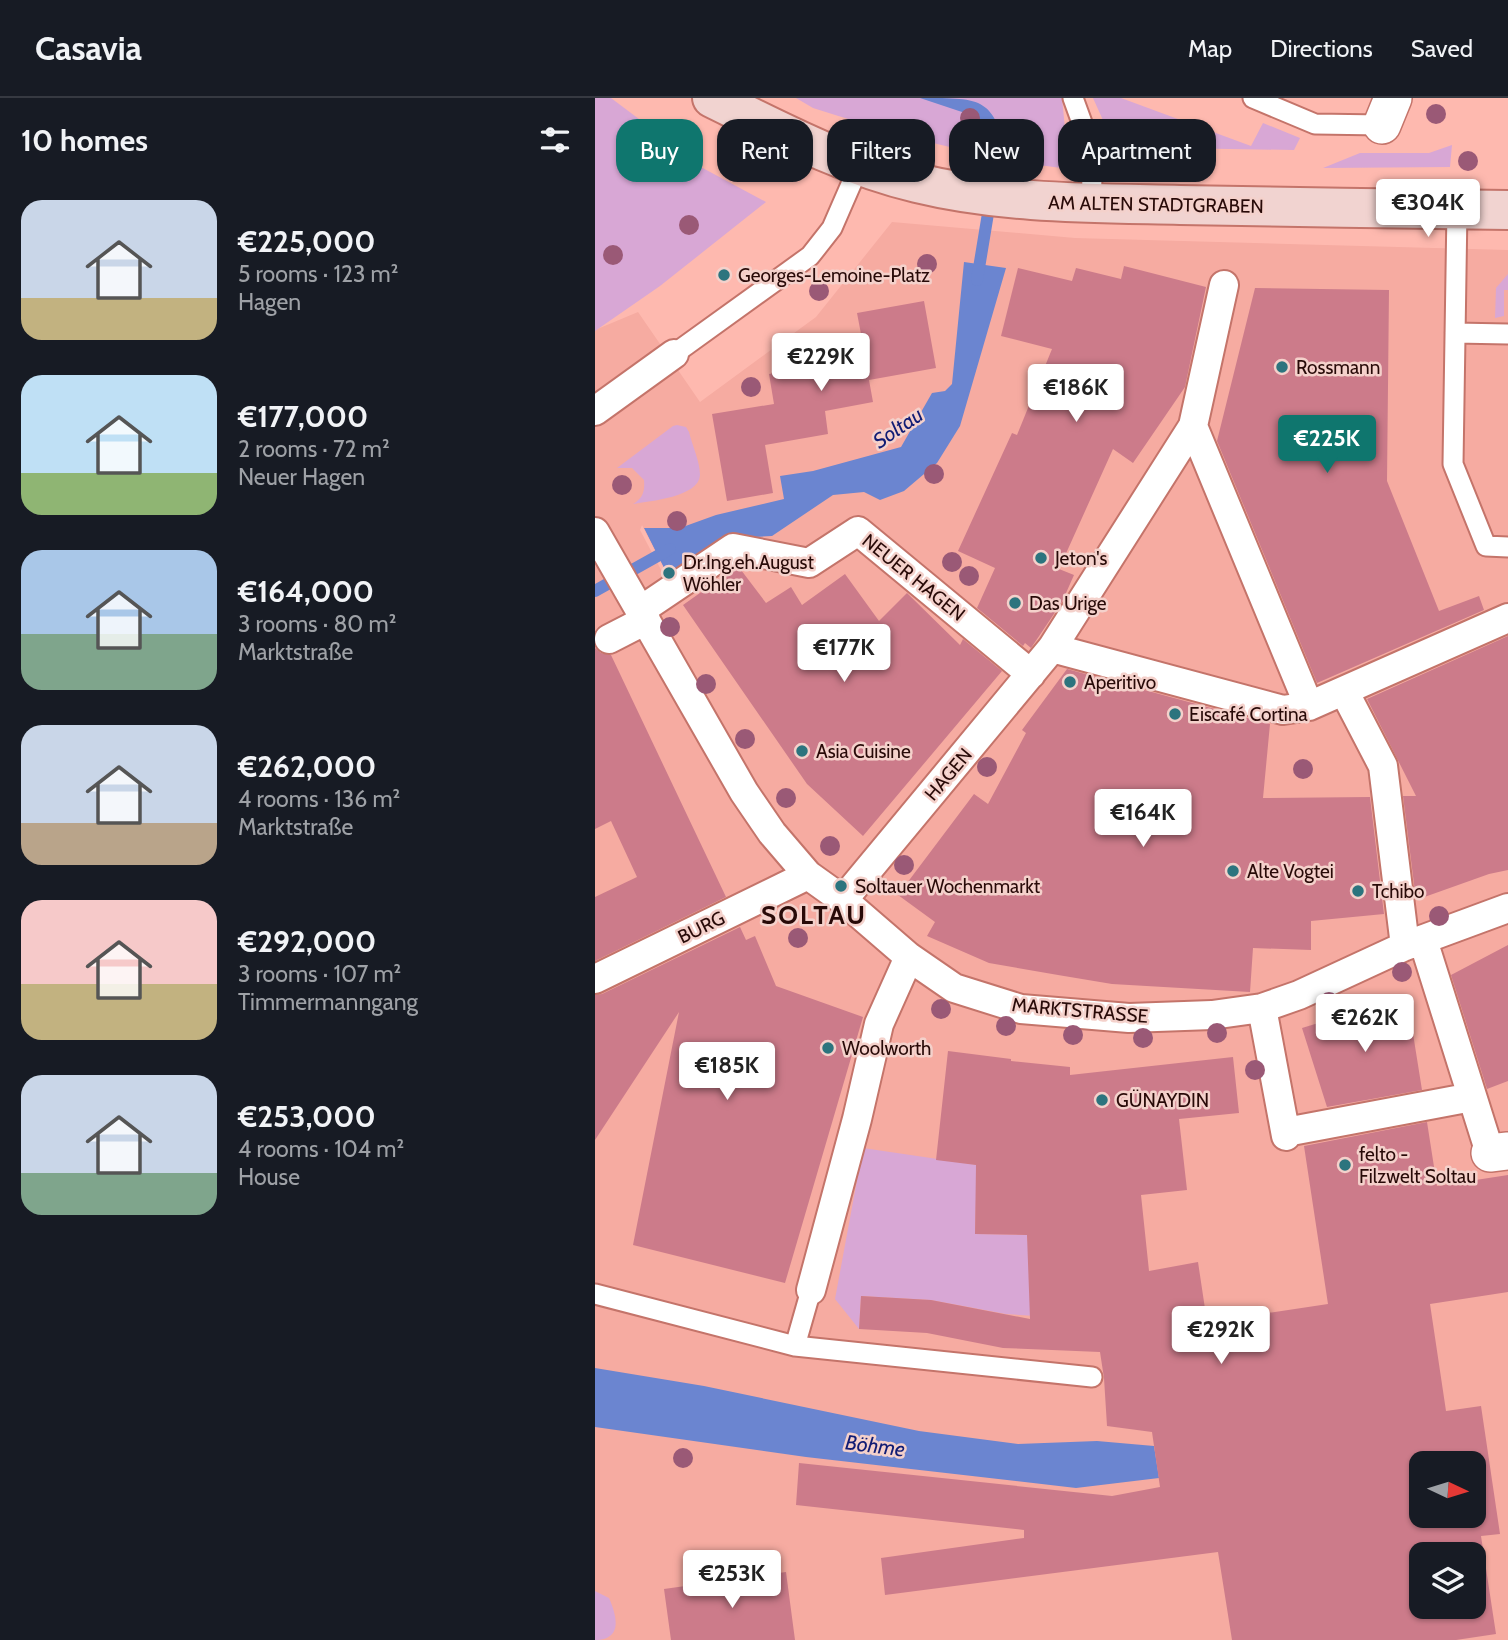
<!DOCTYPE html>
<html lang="en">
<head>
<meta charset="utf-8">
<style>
	body { margin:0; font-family:Cabin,sans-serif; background:#20242c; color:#f1f3f6; height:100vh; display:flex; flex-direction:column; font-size:26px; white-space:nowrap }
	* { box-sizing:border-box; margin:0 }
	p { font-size:23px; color:#9ea1a6 }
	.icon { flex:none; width:38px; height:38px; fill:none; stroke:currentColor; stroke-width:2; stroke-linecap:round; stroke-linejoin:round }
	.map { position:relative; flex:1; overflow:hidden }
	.details { display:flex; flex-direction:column; background:#171b24; width:595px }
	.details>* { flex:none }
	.top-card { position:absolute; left:21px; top:21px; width:665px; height:63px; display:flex; gap:14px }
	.needle { width:46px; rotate:94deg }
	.tools { position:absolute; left:814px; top:1353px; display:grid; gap:14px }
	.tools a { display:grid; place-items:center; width:77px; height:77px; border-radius:14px; background:#171b24; box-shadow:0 2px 5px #0004; font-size:35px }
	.price { position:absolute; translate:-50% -60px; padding:0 16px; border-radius:7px; background:#fff; color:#222; font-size:23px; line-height:46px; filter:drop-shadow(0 2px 4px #0008) }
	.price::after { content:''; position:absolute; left:50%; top:42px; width:21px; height:16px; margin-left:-10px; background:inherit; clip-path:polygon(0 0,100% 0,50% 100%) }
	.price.active { background:#0f766e; color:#fff }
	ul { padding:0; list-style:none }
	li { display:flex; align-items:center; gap:21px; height:175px; padding:0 21px }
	li span { display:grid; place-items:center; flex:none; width:196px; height:140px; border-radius:21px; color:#555 }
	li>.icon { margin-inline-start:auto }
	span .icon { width:84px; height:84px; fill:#fffc; stroke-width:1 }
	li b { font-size:30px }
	h2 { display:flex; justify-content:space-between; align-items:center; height:84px; padding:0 21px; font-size:30px }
	.chip { padding:0 24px; border-radius:21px; background:#171b24; box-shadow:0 2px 5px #0004; font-size:24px; line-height:63px }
	.chip.active { background:#0f766e; color:#fff }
	header { display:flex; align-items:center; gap:42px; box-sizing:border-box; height:98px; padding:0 35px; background:#171b24; border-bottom:2px solid #363941 }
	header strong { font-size:33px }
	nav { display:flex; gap:38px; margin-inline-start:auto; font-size:24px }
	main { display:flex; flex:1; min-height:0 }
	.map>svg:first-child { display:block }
	.built { fill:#f6aba1; fill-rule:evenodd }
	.green { fill:#d8a7d5 }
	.water { fill:#6b85d0 }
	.pier { fill:#feb9af }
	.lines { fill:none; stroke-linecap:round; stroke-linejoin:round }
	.stream { stroke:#6b85d0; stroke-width:12 }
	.building { fill:#cc7b8a; fill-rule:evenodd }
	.service-casing { stroke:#c4746a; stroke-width:23 }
	.pedestrian-casing { stroke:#c4746a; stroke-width:32 }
	.minor-casing { stroke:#c4746a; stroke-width:40 }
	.secondary-casing { stroke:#c4746a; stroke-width:42 }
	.service { stroke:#fff; stroke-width:19 }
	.pedestrian { stroke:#fff; stroke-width:28 }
	.minor { stroke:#fff; stroke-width:37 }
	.secondary { stroke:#f1d3d0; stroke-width:38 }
	.tree { fill:#9a5976 }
	.poi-dot { fill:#2c747e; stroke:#f4d1cb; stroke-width:2.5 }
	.labels { text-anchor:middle; stroke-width:5; stroke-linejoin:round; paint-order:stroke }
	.street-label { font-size:19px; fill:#280a08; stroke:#f4d1cb }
	.poi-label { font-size:19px; fill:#280a08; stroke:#f4d1cb; text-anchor:start }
	.water-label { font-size:21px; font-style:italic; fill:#101c74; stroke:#f4d1cb }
	.district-label { font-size:26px; font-weight:bold; letter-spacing:2px; fill:#280a08; stroke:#f4d1cb }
</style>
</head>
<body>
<header>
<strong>Casavia</strong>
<nav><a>Map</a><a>Directions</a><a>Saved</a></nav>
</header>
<main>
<section class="details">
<h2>10 homes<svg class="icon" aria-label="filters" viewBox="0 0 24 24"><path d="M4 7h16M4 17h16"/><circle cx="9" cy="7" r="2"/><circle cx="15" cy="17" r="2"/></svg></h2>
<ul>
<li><span style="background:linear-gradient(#c9d6e8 70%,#c2b280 0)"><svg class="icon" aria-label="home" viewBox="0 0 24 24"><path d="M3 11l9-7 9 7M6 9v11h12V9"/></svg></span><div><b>€225,000</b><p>5 rooms · 123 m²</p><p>Hagen</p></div></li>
<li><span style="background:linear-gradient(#bfe0f5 70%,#8fb573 0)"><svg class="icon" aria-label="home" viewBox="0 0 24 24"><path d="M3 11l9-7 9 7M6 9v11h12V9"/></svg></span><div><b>€177,000</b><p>2 rooms · 72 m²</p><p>Neuer Hagen</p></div></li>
<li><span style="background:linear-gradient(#a9c7e8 60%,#7fa58c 0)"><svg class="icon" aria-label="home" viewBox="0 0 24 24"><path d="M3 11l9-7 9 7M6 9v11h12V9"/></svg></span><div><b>€164,000</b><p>3 rooms · 80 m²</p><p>Marktstraße</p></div></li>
<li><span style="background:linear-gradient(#c9d6e8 70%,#b9a48a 0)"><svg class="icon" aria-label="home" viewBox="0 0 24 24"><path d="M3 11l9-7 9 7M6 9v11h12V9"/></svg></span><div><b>€262,000</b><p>4 rooms · 136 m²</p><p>Marktstraße</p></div></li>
<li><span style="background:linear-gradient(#f6c9c9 60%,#c2b280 0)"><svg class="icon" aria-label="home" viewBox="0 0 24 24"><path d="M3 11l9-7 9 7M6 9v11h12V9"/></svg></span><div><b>€292,000</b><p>3 rooms · 107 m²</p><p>Timmermanngang</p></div></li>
<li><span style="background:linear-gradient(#c9d6e8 70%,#7fa58c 0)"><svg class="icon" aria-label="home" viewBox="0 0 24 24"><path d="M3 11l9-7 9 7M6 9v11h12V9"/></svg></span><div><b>€253,000</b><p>4 rooms · 104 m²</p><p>House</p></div></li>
</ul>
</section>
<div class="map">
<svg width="913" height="1542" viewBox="0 0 913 1542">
	<rect width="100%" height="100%" fill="#feb9af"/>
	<path class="built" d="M 297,124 L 480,140 L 913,152 L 913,1542 L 0,1542 L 0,232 L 43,214 L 105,304 L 221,219 ZM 826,1365 L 878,1365 L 878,1418 L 826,1418 ZM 826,1456 L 878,1456 L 878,1508 L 826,1508 Z"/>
	<path class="green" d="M 0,0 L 16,0 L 48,24 L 52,40 L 171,104 L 65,188 L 0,233 Z
		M 201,0 L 467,0 L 474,71 C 386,60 302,37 218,10 Z
		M 498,0 L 526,0 L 656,48 L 668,25 L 705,40 L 699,52 L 520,49 Z
		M 857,47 L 855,69 L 728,70 L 765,55 L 834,55 Z
		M 913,176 L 913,192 L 909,192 L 909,218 L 900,220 L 901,190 Z
		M 82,327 L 91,329 L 94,334 C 97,347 105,363 105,377 C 104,399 55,403 38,406 C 48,400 50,393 49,382 L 37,370 L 22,370 L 78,328 Z
		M 268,1050 L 390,1068 L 381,1102 L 380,1136 L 432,1137 L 441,1218 L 411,1216 L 336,1202 L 266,1198 L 264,1231 L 240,1201 Z
		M 0,1493 L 14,1500 C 22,1518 28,1542 0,1542 Z"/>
	<path class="water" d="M 325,0 C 391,0 397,0 414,61 L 385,56 C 390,42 387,28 376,17 Z
		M 369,164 L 411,170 L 365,328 L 342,365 L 309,393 L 285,402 L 269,394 L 238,397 L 177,438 L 143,440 L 76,484 L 49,430 L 85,430 L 121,417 L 189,401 L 185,378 L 218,373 L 306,349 L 337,295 L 350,293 L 357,286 Z
		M 0,1270 L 109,1288 L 324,1333 L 423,1346 L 502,1343 L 559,1348 L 564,1380 L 481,1390 L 211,1359 L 0,1329 Z"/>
	<path class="pier" d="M 47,427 L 76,484 L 73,485 L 45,432 Z"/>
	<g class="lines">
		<path class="stream" d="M 382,182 L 402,61 L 398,45
			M 0,493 L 75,451"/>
	</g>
	<path class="building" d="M 529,168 L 611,189 L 590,289 L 538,365 L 518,351 L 464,471 L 479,477 L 467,504 L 436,550 L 430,545 L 428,548 L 382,510 L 400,470 L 363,453 L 417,335 L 422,337 L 457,251 L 406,238 L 423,170 L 477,183 L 481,170 L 526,181 Z
		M 660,190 L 794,192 L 792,383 L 844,513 L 884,498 L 889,512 L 722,585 L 622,343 Z
		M 329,203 L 341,270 L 274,282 L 278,304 L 230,313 L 233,336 L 170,347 L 178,395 L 132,403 L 117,316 L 179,306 L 174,276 L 222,268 L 218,245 L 266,236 L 262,215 Z
		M 143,468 L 171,505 L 196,489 L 207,507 L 250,476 L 284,523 L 312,495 L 365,547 L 368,541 L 407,573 L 268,738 L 212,686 L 88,507 Z
		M 913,538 L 913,772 L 894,776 L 821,802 L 808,698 L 821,698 L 772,601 Z
		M 0,550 L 6,555 L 16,557 L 131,799 L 0,863 L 0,799 L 42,779 L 16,723 L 0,731 Z
		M 472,571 L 675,626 L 668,700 L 775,699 L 789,816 L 716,823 L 716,852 L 658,850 L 655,894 L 517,886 L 463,877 L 394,865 L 332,838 L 340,824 L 303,797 L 379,696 L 393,706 L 431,635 L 427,632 Z
		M 145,829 L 151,842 L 160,838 L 181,888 L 268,919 L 190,1185 L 38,1147 L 84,914 L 0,1042 L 0,897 L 7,896 Z
		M 913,847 L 913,983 L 892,991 L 856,877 Z
		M 812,898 L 827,992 L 732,1009 L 707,930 Z
		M 353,953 L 416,961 L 416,963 L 475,969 L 475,977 L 638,959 L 644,1015 L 584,1021 L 592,1092 L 546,1097 L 554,1173 L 603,1164 L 612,1224 L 733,1206 L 709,1048 L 832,1024 L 842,1088 L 913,1077 L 913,1194 L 835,1206 L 851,1313 L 886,1308 L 905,1436 L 886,1438 L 901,1536 L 861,1542 L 637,1542 L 623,1454 L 290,1497 L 286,1460 L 429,1440 L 429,1432 L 201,1407 L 204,1365 L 517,1398 L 565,1389 L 557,1334 L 512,1328 L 509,1280 L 505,1254 L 408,1250 L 332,1235 L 264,1231 L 266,1198 L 336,1202 L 435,1221 L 432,1137 L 380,1136 L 381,1067 L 341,1062 ZM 826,1365 L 878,1365 L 878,1418 L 826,1418 ZM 826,1456 L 878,1456 L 878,1508 L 826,1508 Z
		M 191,1474 L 200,1542 L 76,1542 L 69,1491 Z"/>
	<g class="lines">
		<defs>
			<path id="service" d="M 478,0 L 498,55 L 496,105
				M 658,0 L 720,26 L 787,27
				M 862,111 L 858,366 L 891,448 L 913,449
				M 860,235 L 913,236
				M 79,256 L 215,158 L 237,130 L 264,68
				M 0,1196 L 200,1248 L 497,1279
				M 200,1248 L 216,1192"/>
			<path id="pedestrian" d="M 0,313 L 79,256
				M 598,328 L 714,608
				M 0,434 L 149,694 L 177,735 L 213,777 L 248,802 L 314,859 L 359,890 L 426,911 L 534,920 L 617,917 L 667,910 L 704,897 L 810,848 L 913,810
				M 46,512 L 138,450 L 214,465 L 263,433 L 436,576
				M 14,541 L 51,522
				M 457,550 L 688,612 L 714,608 L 913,520
				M 749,593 L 788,668 L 810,848
				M 248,802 L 457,550 L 598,328 L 629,187
				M 828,842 L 895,1055
				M 0,881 L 213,777
				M 667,910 L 691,1038
				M 691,1034 L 877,999
				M 216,1192 L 262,1021 L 284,926 L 314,859"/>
			<path id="minor" d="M 787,27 L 798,0
				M 895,1055 L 913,1053"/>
			<path id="secondary" d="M 117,0 C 184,33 250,68 322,85 C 408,106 497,105 585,107 C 694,109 804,111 913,112"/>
		</defs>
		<use href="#service" class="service-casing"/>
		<use href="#pedestrian" class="pedestrian-casing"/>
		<use href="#minor" class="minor-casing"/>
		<use href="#secondary" class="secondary-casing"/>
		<use href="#service" class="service"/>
		<use href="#pedestrian" class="pedestrian"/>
		<use href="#minor" class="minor"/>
		<use href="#secondary" class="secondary"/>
	</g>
	<g class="tree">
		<circle cx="841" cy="16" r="10"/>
		<circle cx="375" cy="20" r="10"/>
		<circle cx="873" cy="63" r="10"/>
		<circle cx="39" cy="71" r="10"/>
		<circle cx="94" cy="127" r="10"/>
		<circle cx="18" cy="157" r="10"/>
		<circle cx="332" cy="166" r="10"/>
		<circle cx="224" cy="193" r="10"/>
		<circle cx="203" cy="249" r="10"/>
		<circle cx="156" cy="289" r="10"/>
		<circle cx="339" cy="376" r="10"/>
		<circle cx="27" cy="387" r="10"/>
		<circle cx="82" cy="423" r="10"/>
		<circle cx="357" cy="464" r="10"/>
		<circle cx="374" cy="478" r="10"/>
		<circle cx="75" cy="529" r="10"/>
		<circle cx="111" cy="586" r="10"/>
		<circle cx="150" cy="641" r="10"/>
		<circle cx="392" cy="669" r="10"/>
		<circle cx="708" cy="671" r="10"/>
		<circle cx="191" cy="700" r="10"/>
		<circle cx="235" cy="748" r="10"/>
		<circle cx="309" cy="767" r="10"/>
		<circle cx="844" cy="818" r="10"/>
		<circle cx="203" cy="840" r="10"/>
		<circle cx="807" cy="874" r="10"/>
		<circle cx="734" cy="904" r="10"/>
		<circle cx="346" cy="911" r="10"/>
		<circle cx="411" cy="928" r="10"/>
		<circle cx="622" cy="935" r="10"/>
		<circle cx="478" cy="937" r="10"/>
		<circle cx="548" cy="940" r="10"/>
		<circle cx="660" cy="972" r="10"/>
		<circle cx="88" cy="1360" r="10"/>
	</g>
	<g class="poi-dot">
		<circle cx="129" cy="177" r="7"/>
		<circle cx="687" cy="269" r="7"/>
		<circle cx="446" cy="460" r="7"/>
		<circle cx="74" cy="475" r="7"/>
		<circle cx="420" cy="505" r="7"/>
		<circle cx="475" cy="584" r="7"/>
		<circle cx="580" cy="616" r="7"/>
		<circle cx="207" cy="653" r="7"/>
		<circle cx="638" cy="773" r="7"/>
		<circle cx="246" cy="788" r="7"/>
		<circle cx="763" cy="793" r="7"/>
		<circle cx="233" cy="950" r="7"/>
		<circle cx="507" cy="1002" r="7"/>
		<circle cx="750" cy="1067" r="7"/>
	</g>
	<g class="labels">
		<g class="street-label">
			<text transform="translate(561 106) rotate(1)" y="7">AM ALTEN STADTGRABEN</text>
			<text transform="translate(319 479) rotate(39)" y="7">NEUER HAGEN</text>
			<text transform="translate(353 676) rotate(-50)" y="7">HAGEN</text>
			<text transform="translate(106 829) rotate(-26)" y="7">BURG</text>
			<text transform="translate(485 912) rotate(5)" y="7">MARKTSTRASSE</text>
		</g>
		<g class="poi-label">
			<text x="143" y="184">Georges-Lemoine-Platz</text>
			<text x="701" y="276">Rossmann</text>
			<text x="460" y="467">Jeton's</text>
			<text x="88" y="471">Dr.Ing.eh.August<tspan x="88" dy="22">Wöhler</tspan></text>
			<text x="434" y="512">Das Urige</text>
			<text x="489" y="591">Aperitivo</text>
			<text x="594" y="623">Eiscafé Cortina</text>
			<text x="221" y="660">Asia Cuisine</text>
			<text x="652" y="780">Alte Vogtei</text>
			<text x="260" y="795">Soltauer Wochenmarkt</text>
			<text x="777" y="800">Tchibo</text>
			<text x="247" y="957">Woolworth</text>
			<text x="521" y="1009">GÜNAYDIN</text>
			<text x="764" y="1063">felto -<tspan x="764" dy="22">Filzwelt Soltau</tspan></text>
		</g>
		<g class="water-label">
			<text transform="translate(303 330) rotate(-34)" y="7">Soltau</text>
			<text transform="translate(280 1348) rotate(7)" y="7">Böhme</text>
		</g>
		<g class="district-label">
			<text x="219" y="826">SOLTAU</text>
		</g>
	</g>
</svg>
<div class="tools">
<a><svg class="needle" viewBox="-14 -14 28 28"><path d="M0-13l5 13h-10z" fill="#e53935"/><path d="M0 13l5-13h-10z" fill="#9ea1a6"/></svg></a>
<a><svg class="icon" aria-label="layers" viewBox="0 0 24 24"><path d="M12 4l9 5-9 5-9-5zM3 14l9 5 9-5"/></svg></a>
</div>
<b class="price" style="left:833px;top:141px">€304K</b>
<b class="price" style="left:226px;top:295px">€229K</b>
<b class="price" style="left:481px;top:326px">€186K</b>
<b class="price active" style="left:732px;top:377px">€225K</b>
<b class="price" style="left:249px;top:586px">€177K</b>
<b class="price" style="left:548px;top:751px">€164K</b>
<b class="price" style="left:770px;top:956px">€262K</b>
<b class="price" style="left:132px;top:1004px">€185K</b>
<b class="price" style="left:626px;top:1268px">€292K</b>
<b class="price" style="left:137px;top:1512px">€253K</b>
<div class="top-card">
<a class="chip active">Buy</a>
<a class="chip">Rent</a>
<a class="chip">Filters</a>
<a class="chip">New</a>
<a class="chip">Apartment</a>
</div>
</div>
</main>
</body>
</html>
